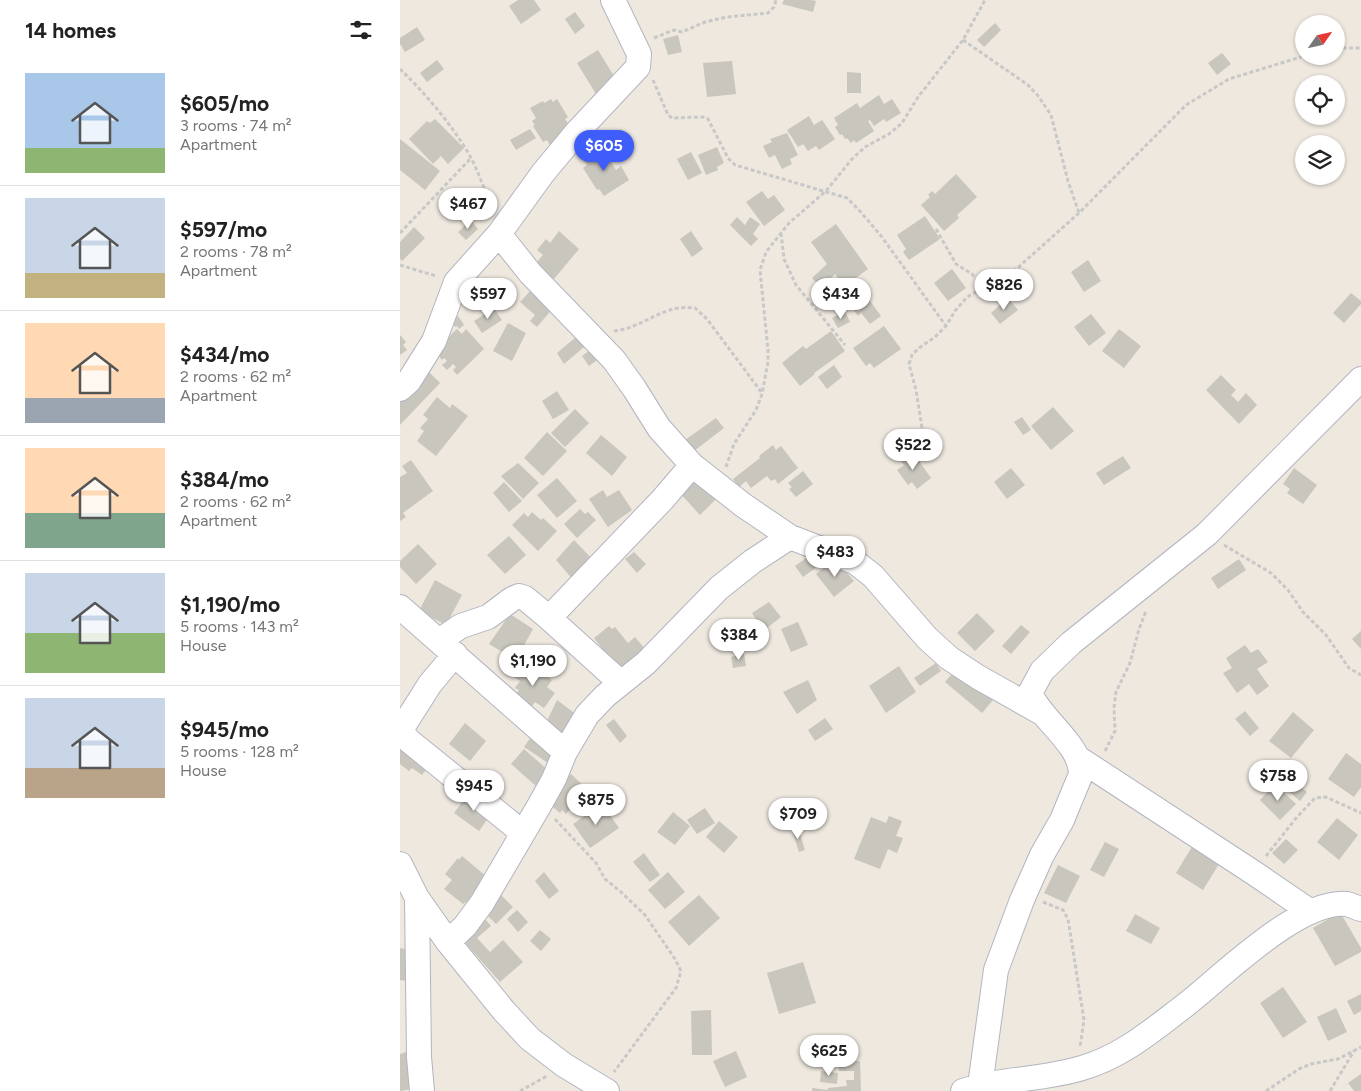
<!DOCTYPE html>
<html lang="en">
<head>
<meta charset="utf-8">
<style>
	body { margin:0; font-family:Figtree,sans-serif; background:#f6f6f6; color:#222; height:100vh; display:flex; flex-direction:column; font-size:19px; white-space:nowrap }
	* { box-sizing:border-box; margin:0 }
	p { font-size:16px; color:#767676 }
	.icon { flex:none; width:28px; height:28px; fill:none; stroke:currentColor; stroke-width:2; stroke-linecap:round; stroke-linejoin:round }
	.map { position:relative; flex:1; overflow:hidden }
	.sheet { display:flex; flex-direction:column; background:#fff; width:400px }
	.sheet>* { flex:none }
	.needle { width:32px; rotate:56deg }
	.buttons { position:absolute; left:895px; top:15px; display:grid; gap:10px }
	.buttons a { display:grid; place-items:center; width:50px; height:50px; border-radius:50%; background:#fff; box-shadow:0 1px 4px #0004; font-size:25px }
	.price { position:absolute; translate:-50% -42px; padding:0 11px; border-radius:18px; background:#fff; color:#222; font-size:16px; line-height:32px; filter:drop-shadow(0 1px 2px #0008) }
	.price::after { content:''; position:absolute; left:50%; top:30px; width:15px; height:11px; margin-left:-8px; background:inherit; clip-path:polygon(0 0,100% 0,50% 100%) }
	.price.selected { background:#3e5dfb; color:#fff }
	ul { padding:0; list-style:none }
	li { display:flex; align-items:center; gap:15px; height:125px; padding:0 25px }
	li+li { border-top:1px solid #e0e0e0 }
	li span { display:grid; place-items:center; flex:none; width:140px; height:100px; border-radius:0px; color:#555 }
	li>.icon { margin-inline-start:auto }
	span .icon { width:60px; height:60px; fill:#fffc; stroke-width:1 }
	li b { font-size:21px }
	h2 { display:flex; justify-content:space-between; align-items:center; height:60px; padding:0 25px; font-size:21px }
	main { display:flex; flex:1; min-height:0 }
	.map>svg:first-child { display:block }
	.building { fill:#c9c6bd }
	.lines { fill:none; stroke-linecap:round; stroke-linejoin:round }
	.minor-casing { stroke:#b2b5c0; stroke-width:26 }
	.path { stroke:#c8c8c8; stroke-width:3; stroke-dasharray:4 2.5; stroke-linecap:butt }
	.minor { stroke:#fff; stroke-width:24 }
</style>
</head>
<body>
<main>
<section class="sheet">
<h2>14 homes<svg class="icon" aria-label="filters" viewBox="0 0 24 24"><path d="M4 7h16M4 17h16"/><circle cx="9" cy="7" r="2"/><circle cx="15" cy="17" r="2"/></svg></h2>
<ul>
<li><span style="background:linear-gradient(#a9c7e8 75%,#8fb573 0)"><svg class="icon" aria-label="home" viewBox="0 0 24 24"><path d="M3 11l9-7 9 7M6 9v11h12V9"/></svg></span><div><b>$605/mo</b><p>3 rooms · 74 m²</p><p>Apartment</p></div></li>
<li><span style="background:linear-gradient(#c9d6e8 75%,#c2b280 0)"><svg class="icon" aria-label="home" viewBox="0 0 24 24"><path d="M3 11l9-7 9 7M6 9v11h12V9"/></svg></span><div><b>$597/mo</b><p>2 rooms · 78 m²</p><p>Apartment</p></div></li>
<li><span style="background:linear-gradient(#ffd9b3 75%,#9aa5b1 0)"><svg class="icon" aria-label="home" viewBox="0 0 24 24"><path d="M3 11l9-7 9 7M6 9v11h12V9"/></svg></span><div><b>$434/mo</b><p>2 rooms · 62 m²</p><p>Apartment</p></div></li>
<li><span style="background:linear-gradient(#ffd9b3 65%,#7fa58c 0)"><svg class="icon" aria-label="home" viewBox="0 0 24 24"><path d="M3 11l9-7 9 7M6 9v11h12V9"/></svg></span><div><b>$384/mo</b><p>2 rooms · 62 m²</p><p>Apartment</p></div></li>
<li><span style="background:linear-gradient(#c9d6e8 60%,#8fb573 0)"><svg class="icon" aria-label="home" viewBox="0 0 24 24"><path d="M3 11l9-7 9 7M6 9v11h12V9"/></svg></span><div><b>$1,190/mo</b><p>5 rooms · 143 m²</p><p>House</p></div></li>
<li><span style="background:linear-gradient(#c9d6e8 70%,#b9a48a 0)"><svg class="icon" aria-label="home" viewBox="0 0 24 24"><path d="M3 11l9-7 9 7M6 9v11h12V9"/></svg></span><div><b>$945/mo</b><p>5 rooms · 128 m²</p><p>House</p></div></li>
</ul>
</section>
<div class="map">
<svg width="961" height="1091" viewBox="0 0 961 1091">
	<rect width="100%" height="100%" fill="#eee8df"/>
	<path class="building" d="M 118,0 L 134,0 L 141,10 L 121,24 L 109,6 Z
		M 384,0 L 411,0 L 416,1 L 413,12 L 382,4 Z
		M 175,12 L 185,26 L 175,34 L 165,19 Z
		M 595,23 L 601,30 L 584,47 L 577,40 Z
		M 17,27 L 25,40 L 5,52 L 0,44 L 0,38 Z
		M 278,35 L 282,52 L 268,55 L 263,39 Z
		M 198,50 L 217,81 L 196,94 L 177,63 Z
		M 822,53 L 831,64 L 817,75 L 808,63 Z
		M 37,60 L 44,69 L 27,82 L 20,73 Z
		M 332,61 L 336,94 L 307,97 L 303,63 Z
		M 447,72 L 461,73 L 461,93 L 447,93 Z
		M 479,95 L 484,104 L 492,99 L 501,113 L 486,122 L 484,119 L 474,126 L 470,120 L 468,121 L 474,131 L 456,143 L 454,140 L 451,143 L 447,138 L 445,139 L 442,134 L 440,135 L 435,127 L 438,125 L 434,118 L 457,103 L 460,108 Z
		M 151,99 L 153,102 L 157,99 L 168,117 L 165,119 L 169,125 L 163,129 L 165,133 L 151,147 L 147,140 L 143,142 L 133,126 L 135,125 L 132,121 L 136,118 L 130,108 L 143,101 L 144,103 Z
		M 409,116 L 414,125 L 422,120 L 435,139 L 419,150 L 416,146 L 408,151 L 403,144 L 398,147 L 387,130 Z
		M 35,119 L 64,148 L 48,164 L 41,156 L 33,164 L 9,139 L 27,121 L 30,123 Z
		M 130,129 L 136,138 L 116,150 L 110,140 Z
		M 387,133 L 398,155 L 390,159 L 392,164 L 382,169 L 375,155 L 369,158 L 363,146 L 372,142 L 370,139 Z
		M 0,139 L 40,171 L 25,190 L 0,170 Z
		M 202,147 L 216,170 L 221,166 L 229,180 L 204,196 L 199,189 L 197,190 L 183,168 L 187,165 L 183,159 Z
		M 317,147 L 324,163 L 317,167 L 318,170 L 306,175 L 298,155 Z
		M 291,152 L 302,173 L 288,180 L 277,159 Z
		M 556,174 L 577,197 L 557,215 L 559,218 L 544,231 L 521,205 L 530,197 L 528,195 L 532,191 L 535,194 Z
		M 362,191 L 368,199 L 374,195 L 385,210 L 364,226 L 346,202 Z
		M 72,193 L 83,211 L 74,217 L 63,199 Z
		M 525,216 L 540,239 L 509,260 L 503,252 L 506,249 L 497,235 Z
		M 337,217 L 345,225 L 350,217 L 360,224 L 353,234 L 358,239 L 351,246 L 330,225 Z
		M 71,220 L 78,229 L 66,240 L 58,232 Z
		M 436,224 L 468,269 L 444,287 L 435,274 L 421,288 L 412,278 L 427,264 L 411,242 Z
		M 14,227 L 25,238 L 2,261 L 0,259 L 0,242 Z
		M 159,231 L 179,249 L 154,279 L 135,264 L 143,255 L 137,250 L 146,239 L 150,243 Z
		M 291,231 L 303,249 L 292,257 L 280,239 Z
		M 688,260 L 701,281 L 684,292 L 671,272 Z
		M 552,269 L 566,288 L 548,301 L 534,283 Z
		M 131,290 L 154,307 L 137,327 L 130,321 L 135,315 L 120,302 Z
		M 951,293 L 961,301 L 961,304 L 944,323 L 933,313 Z
		M 468,298 L 481,316 L 470,324 L 461,313 L 458,316 L 453,309 Z
		M 608,298 L 618,310 L 600,324 L 591,313 Z
		M 94,308 L 102,320 L 82,333 L 74,321 Z
		M 445,311 L 450,322 L 438,328 L 432,318 Z
		M 691,314 L 706,333 L 689,346 L 674,327 Z
		M 58,316 L 64,325 L 59,329 L 57,326 L 55,327 L 51,320 Z
		M 108,323 L 126,333 L 112,361 L 93,351 Z
		M 484,326 L 501,349 L 474,368 L 470,363 L 466,366 L 453,348 Z
		M 57,329 L 62,334 L 66,329 L 84,349 L 57,375 L 53,370 L 56,367 L 53,364 L 47,370 L 42,365 L 47,361 L 44,358 L 42,360 L 38,355 L 45,348 L 41,344 Z
		M 719,329 L 741,346 L 724,368 L 702,351 Z
		M 431,331 L 445,351 L 414,373 L 415,374 L 400,386 L 382,363 L 403,346 L 406,349 Z
		M 182,332 L 191,341 L 164,364 L 157,353 Z
		M 0,335 L 6,342 L 3,345 L 7,350 L 0,355 Z
		M 198,344 L 205,354 L 189,366 L 182,356 Z
		M 434,365 L 442,377 L 427,389 L 418,377 Z
		M 26,369 L 40,383 L 0,425 L 0,397 Z
		M 821,375 L 836,390 L 831,395 L 838,402 L 846,393 L 857,405 L 839,424 L 806,390 Z
		M 157,391 L 169,410 L 153,419 L 142,401 Z
		M 37,397 L 50,408 L 52,404 L 68,416 L 36,456 L 17,441 L 24,431 L 20,428 L 28,419 L 23,415 Z
		M 653,407 L 674,431 L 651,450 L 631,426 Z
		M 175,409 L 189,423 L 165,447 L 151,433 Z
		M 622,417 L 631,430 L 623,435 L 614,422 Z
		M 316,418 L 324,428 L 294,451 L 285,440 Z
		M 147,432 L 167,451 L 143,476 L 124,458 Z
		M 201,435 L 227,457 L 212,476 L 186,453 Z
		M 373,445 L 376,450 L 381,446 L 398,468 L 378,484 L 375,479 L 371,481 L 367,476 L 351,488 L 346,481 L 339,487 L 333,479 L 360,458 L 359,456 Z
		M 512,451 L 531,478 L 517,489 L 512,482 L 508,485 L 497,470 L 504,465 L 500,460 Z
		M 723,456 L 731,468 L 704,485 L 696,473 Z
		M 11,460 L 33,491 L 3,513 L 6,517 L 0,521 L 0,477 L 7,473 L 2,466 Z
		M 118,463 L 139,483 L 123,499 L 101,476 Z
		M 611,468 L 625,485 L 607,499 L 594,482 Z
		M 894,468 L 917,485 L 903,504 L 887,493 L 890,489 L 883,484 Z
		M 403,471 L 413,484 L 396,497 L 389,489 L 392,487 L 388,483 Z
		M 294,472 L 319,496 L 300,515 L 278,491 Z
		M 157,478 L 177,501 L 157,518 L 137,495 Z
		M 104,482 L 122,501 L 109,512 L 93,493 Z
		M 203,490 L 207,497 L 219,490 L 232,510 L 208,527 L 189,499 Z
		M 180,509 L 185,514 L 188,512 L 196,520 L 177,538 L 164,524 Z
		M 132,512 L 141,520 L 143,518 L 157,531 L 138,551 L 112,525 L 124,513 L 128,517 Z
		M 109,536 L 126,555 L 105,574 L 87,555 Z
		M 174,540 L 195,562 L 175,582 L 156,560 Z
		M 18,544 L 37,564 L 16,584 L 0,567 L 0,561 Z
		M 234,552 L 246,564 L 237,573 L 225,559 Z
		M 413,553 L 421,564 L 403,577 L 395,566 Z
		M 436,559 L 454,581 L 434,597 L 416,574 Z
		M 839,559 L 846,570 L 818,589 L 811,578 Z
		M 35,580 L 62,595 L 46,625 L 19,611 Z
		M 369,602 L 381,617 L 363,631 L 352,613 Z
		M 577,613 L 595,631 L 575,651 L 557,633 Z
		M 110,614 L 133,629 L 116,660 L 89,644 Z
		M 398,622 L 408,645 L 391,652 L 381,629 Z
		M 621,625 L 630,632 L 611,654 L 602,646 Z
		M 209,626 L 212,629 L 215,627 L 228,643 L 235,637 L 245,649 L 219,670 L 194,638 Z
		M 961,631 L 961,649 L 952,639 Z
		M 845,645 L 851,653 L 858,649 L 868,662 L 857,669 L 869,686 L 857,695 L 849,684 L 837,693 L 823,673 L 832,668 L 826,658 Z
		M 344,654 L 346,666 L 333,668 L 331,657 Z
		M 129,663 L 152,680 L 147,687 L 155,693 L 144,708 L 135,702 L 130,709 L 114,697 L 119,690 L 115,688 L 120,681 L 114,677 L 118,671 L 121,674 Z
		M 536,663 L 541,671 L 520,686 L 514,678 Z
		M 499,666 L 516,692 L 486,713 L 469,686 Z
		M 556,669 L 593,700 L 582,713 L 545,682 Z
		M 408,680 L 417,700 L 397,714 L 383,692 Z
		M 157,700 L 177,715 L 163,734 L 147,721 Z
		M 845,711 L 859,728 L 850,736 L 835,719 Z
		M 893,712 L 914,730 L 891,758 L 869,741 Z
		M 425,718 L 433,729 L 415,741 L 408,730 Z
		M 214,719 L 227,736 L 220,743 L 206,725 Z
		M 65,723 L 86,741 L 70,761 L 49,744 Z
		M 133,734 L 160,752 L 151,765 L 124,747 Z
		M 0,745 L 32,762 L 22,775 L 12,768 L 9,771 L 0,764 Z
		M 124,749 L 150,772 L 137,787 L 111,764 Z
		M 946,753 L 961,764 L 961,787 L 954,797 L 928,779 Z
		M 884,773 L 907,792 L 900,801 L 877,781 Z
		M 171,774 L 187,789 L 166,814 L 162,810 L 160,813 L 147,802 Z
		M 875,784 L 896,804 L 880,820 L 860,800 Z
		M 69,793 L 94,810 L 79,831 L 54,813 Z
		M 202,804 L 219,828 L 190,848 L 173,824 Z
		M 305,808 L 315,823 L 297,834 L 287,820 Z
		M 273,812 L 290,826 L 275,845 L 257,832 Z
		M 489,816 L 502,821 L 496,836 L 503,838 L 497,853 L 488,849 L 480,869 L 454,859 L 471,817 L 486,823 Z
		M 937,818 L 958,835 L 939,860 L 917,842 Z
		M 319,821 L 338,837 L 324,853 L 306,837 Z
		M 398,828 L 405,850 L 399,852 L 392,830 Z
		M 886,839 L 898,850 L 884,864 L 872,853 Z
		M 705,842 L 719,849 L 704,877 L 690,870 Z
		M 795,842 L 822,859 L 803,890 L 776,873 Z
		M 244,853 L 260,875 L 250,882 L 233,862 Z
		M 62,856 L 86,876 L 72,905 L 66,902 L 63,904 L 44,889 L 52,880 L 45,874 L 58,858 L 59,860 Z
		M 658,865 L 680,876 L 666,903 L 644,893 Z
		M 144,872 L 159,891 L 149,899 L 135,881 Z
		M 268,872 L 285,892 L 265,909 L 248,890 Z
		M 98,892 L 113,907 L 96,924 L 81,909 Z
		M 299,895 L 320,918 L 289,946 L 268,922 Z
		M 117,910 L 128,922 L 118,932 L 107,919 Z
		M 940,912 L 961,948 L 961,952 L 935,966 L 913,928 Z
		M 735,914 L 760,928 L 751,944 L 726,931 Z
		M 84,918 L 91,926 L 77,938 L 90,952 L 103,940 L 123,962 L 100,982 L 61,938 Z
		M 140,930 L 151,939 L 141,951 L 130,941 Z
		M 0,948 L 10,950 L 6,981 L 0,980 Z
		M 403,962 L 416,1003 L 379,1014 L 367,973 Z
		M 883,987 L 907,1022 L 883,1038 L 860,1003 Z
		M 961,994 L 961,1011 L 954,1015 L 947,1001 Z
		M 936,1008 L 947,1032 L 928,1041 L 917,1017 Z
		M 311,1010 L 312,1055 L 292,1055 L 291,1011 Z
		M 336,1051 L 347,1077 L 325,1087 L 313,1061 Z
		M 6,1052 L 16,1088 L 0,1091 L 0,1054 Z
		M 460,1061 L 461,1091 L 412,1091 L 412,1088 L 428,1090 L 428,1088 L 447,1086 L 446,1080 L 454,1080 L 454,1071 L 439,1071 L 438,1062 Z
		M 421,1071 L 438,1073 L 437,1084 L 420,1082 Z
		M 961,1074 L 961,1091 L 954,1091 L 948,1083 Z"/>
	<g class="lines">
		<defs>
			<path id="minor" d="M 99,234 L 130,273 L 214,360 L 234,388 L 259,428 L 292,465 L 343,505 L 390,537 L 455,562 L 473,576 L 527,638 L 549,658 L 578,677 L 640,712
				M 0,389 L 9,381 L 34,341 L 56,282 L 99,234 L 143,173 L 177,132 L 238,67 L 239,54 L 213,0
				M 0,607 L 165,752
				M 149,618 L 263,499 L 292,465
				M 39,641 L 61,626 L 88,617 L 112,599 L 119,596 L 125,598 L 149,618 L 221,683
				M 55,654 L 30,684 L 4,725 L 2,732 L 8,740 L 123,833
				M 678,758 L 854,873 L 911,912
				M 0,864 L 17,898 L 48,942 L 104,1011 L 130,1039 L 164,1065 L 207,1091
				M 17,898 L 19,1057 L 22,1091
				M 48,942 L 65,926 L 82,903 L 139,806 L 154,779 L 165,752 L 187,715 L 205,696 L 246,663 L 319,588 L 353,561 L 390,537
				M 580,1086 L 596,970 L 622,900 L 642,855 L 662,820 L 681,774 C 681,744 641,720 630,693 L 642,671 L 671,643 L 807,534 L 961,379
				M 563,1091 C 602,1078 643,1080 682,1068 C 720,1057 749,1033 779,1010 C 818,981 897,899 947,904 C 951,905 957,908 961,909"/>
		</defs>
		<use href="#minor" class="minor-casing"/>
		<path class="path" d="M 254,38 L 274,30 L 282,32 L 305,22 L 327,17 L 368,13 L 374,7 L 376,0
			M 563,40 L 628,85 L 639,97 L 651,115 L 668,181 L 679,213
			M 936,48 L 961,48
			M 0,69 C 25,93 53,126 70,156 C 79,172 83,190 94,205
			M 253,80 L 268,115 L 272,118 L 303,117 L 308,119 L 328,158 L 335,165 L 447,198 L 459,210 L 482,237 L 546,326
			M 536,229 L 556,264 L 572,274 L 585,288
			M 0,233 L 71,158
			M 381,233 L 384,259 L 396,285 L 445,345
			M 0,265 L 36,276
			M 214,331 C 234,329 250,317 267,311 C 277,307 286,307 295,308 L 307,319 L 362,393
			M 525,447 L 516,390 L 509,364 L 512,355 L 519,348 L 535,337 L 546,326 L 555,311 L 567,297 L 613,272 L 679,213 L 786,105 L 829,79 L 904,56
			M 326,467 L 334,444 L 356,410 L 362,394 L 368,362 L 368,350 L 360,270 L 366,252 L 389,223 L 426,191 L 452,159 L 465,147 L 489,134 L 502,123 L 518,97 L 563,40 L 585,0
			M 824,545 L 871,573 L 888,590 L 903,612 L 926,635 L 949,668 L 961,675
			M 705,751 L 715,731 L 714,708 L 716,692 L 730,663 L 739,629 L 746,611
			M 155,819 L 196,863 L 205,879 L 221,892 L 245,915 L 275,959 L 281,971 L 276,988 L 214,1072
			M 866,856 L 897,817 L 915,798 L 926,797 L 961,813
			M 643,902 L 663,910 L 668,919 L 684,1020 L 680,1047
			M 120,1091 L 147,1076
			M 866,1091 L 899,1069 L 911,1064 L 938,1059 L 961,1047
			M 930,1091 L 954,1051"/>
		<use href="#minor" class="minor"/>
	</g>
</svg>
<div class="buttons">
<a><svg class="needle" viewBox="-14 -14 28 28"><path d="M0-13l5 13h-10z" fill="#e53935"/><path d="M0 13l5-13h-10z" fill="#767676"/></svg></a>
<a><svg class="icon" aria-label="locate" viewBox="0 0 24 24"><circle cx="12" cy="12" r="6"/><path d="M12 2v4M12 18v4M2 12h4M18 12h4"/></svg></a>
<a><svg class="icon" aria-label="layers" viewBox="0 0 24 24"><path d="M12 4l9 5-9 5-9-5zM3 14l9 5 9-5"/></svg></a>
</div>
<b class="price selected" style="left:204px;top:172px">$605</b>
<b class="price" style="left:68px;top:230px">$467</b>
<b class="price" style="left:604px;top:311px">$826</b>
<b class="price" style="left:88px;top:320px">$597</b>
<b class="price" style="left:441px;top:320px">$434</b>
<b class="price" style="left:513px;top:471px">$522</b>
<b class="price" style="left:435px;top:578px">$483</b>
<b class="price" style="left:339px;top:661px">$384</b>
<b class="price" style="left:133px;top:687px">$1,190</b>
<b class="price" style="left:878px;top:802px">$758</b>
<b class="price" style="left:74px;top:812px">$945</b>
<b class="price" style="left:196px;top:826px">$875</b>
<b class="price" style="left:398px;top:840px">$709</b>
<b class="price" style="left:429px;top:1077px">$625</b>
</div>
</main>
</body>
</html>
